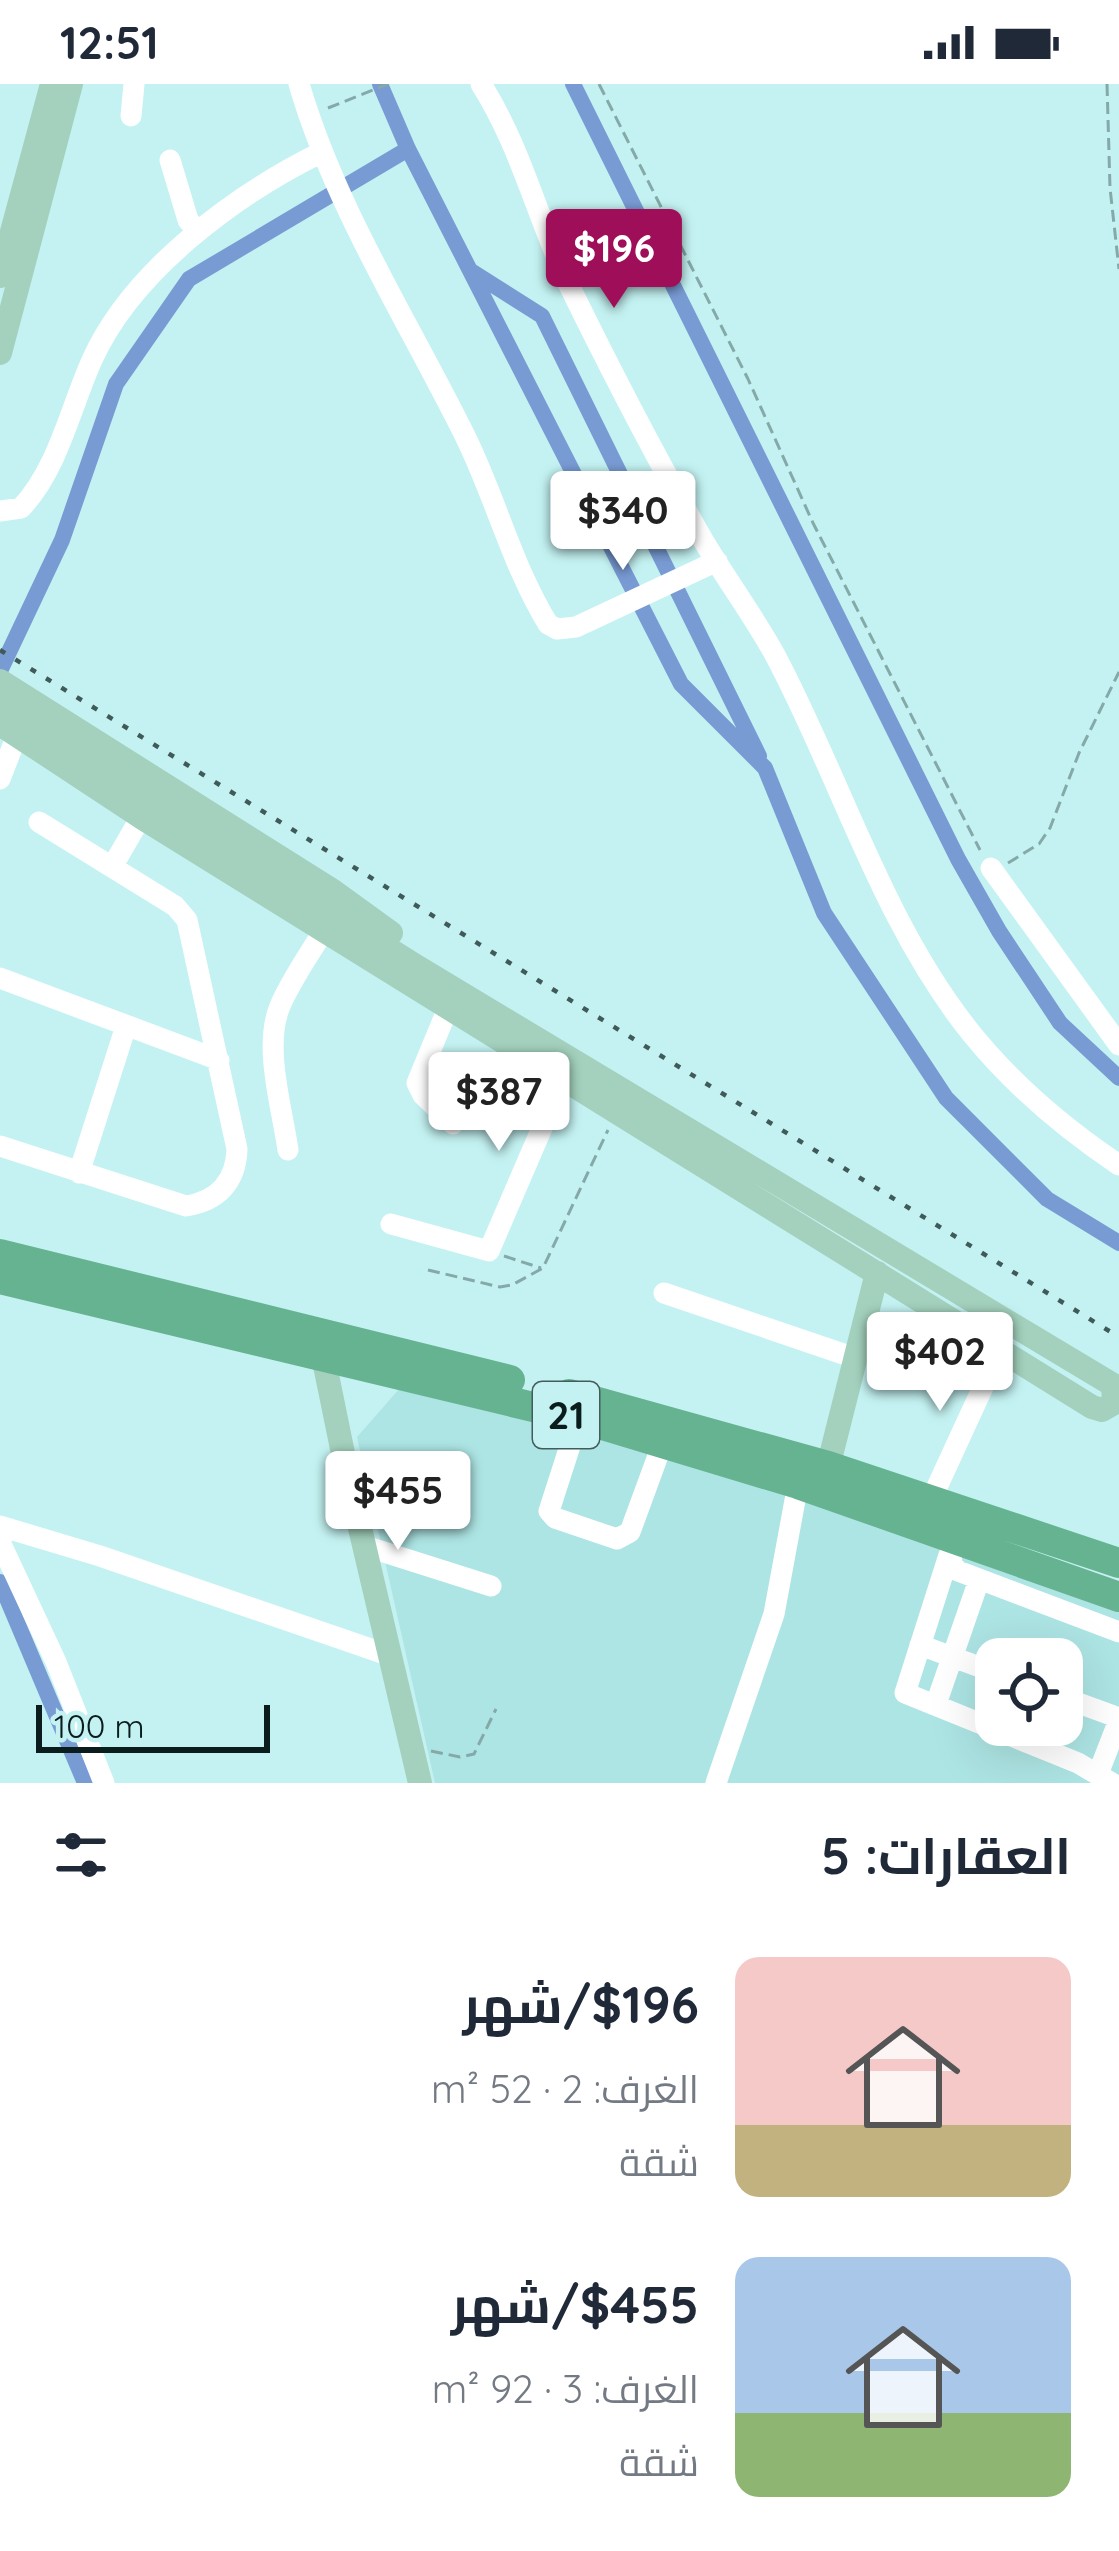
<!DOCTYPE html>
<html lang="ar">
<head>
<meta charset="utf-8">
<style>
	body { margin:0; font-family:Quicksand,Cairo,sans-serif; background:#f6f6f7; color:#1f2937; direction:rtl; height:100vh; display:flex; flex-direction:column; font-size:45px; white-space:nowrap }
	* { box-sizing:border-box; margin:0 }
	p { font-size:39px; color:#747a83 }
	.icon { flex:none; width:66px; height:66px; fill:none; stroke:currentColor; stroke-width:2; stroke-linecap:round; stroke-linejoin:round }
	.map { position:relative; height:1699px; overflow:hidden; direction:ltr }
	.panel { display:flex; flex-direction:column; background:#fff; flex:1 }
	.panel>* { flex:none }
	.controls { position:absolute; left:975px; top:1554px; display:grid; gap:24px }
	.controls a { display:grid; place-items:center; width:108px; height:108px; border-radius:24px; background:#fff; box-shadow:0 12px 48px #0002; font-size:60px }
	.scale { position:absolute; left:36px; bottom:30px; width:234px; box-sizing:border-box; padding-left:12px; border:6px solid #0b1c1d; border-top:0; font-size:33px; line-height:42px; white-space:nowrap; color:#0b1c1d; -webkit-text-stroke:9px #c4f2f2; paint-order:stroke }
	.price { position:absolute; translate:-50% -102px; padding:0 27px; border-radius:12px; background:#fff; color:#222; font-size:39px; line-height:78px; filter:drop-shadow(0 3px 6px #0008) }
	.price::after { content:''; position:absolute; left:50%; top:72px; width:36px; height:27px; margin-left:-18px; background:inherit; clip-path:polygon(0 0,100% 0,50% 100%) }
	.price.selected { background:#9e0e59; color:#fff }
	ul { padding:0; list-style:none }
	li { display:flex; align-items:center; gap:36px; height:300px; padding:0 48px }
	li span { display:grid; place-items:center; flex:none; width:336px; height:240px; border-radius:24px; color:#555 }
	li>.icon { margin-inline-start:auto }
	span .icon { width:144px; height:144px; fill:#fffc; stroke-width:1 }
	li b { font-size:51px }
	h2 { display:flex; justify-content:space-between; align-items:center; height:144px; padding:0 48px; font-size:51px }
	.status { display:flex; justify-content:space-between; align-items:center; height:84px; padding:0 60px; background:#fff; direction:ltr }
	.status svg { height:33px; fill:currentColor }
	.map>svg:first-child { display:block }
	.built { fill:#ade5e4; fill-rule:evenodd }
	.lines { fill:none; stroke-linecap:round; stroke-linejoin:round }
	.canal { stroke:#799bd4; stroke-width:16 }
	.path { stroke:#85a9a9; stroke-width:3; stroke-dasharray:12 6; stroke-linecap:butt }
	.minor { stroke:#fff; stroke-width:21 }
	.major { stroke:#a3d1bd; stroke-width:24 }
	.highway { stroke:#66b391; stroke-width:30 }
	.rail { stroke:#405a5a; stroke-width:4.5; stroke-dasharray:6 12; stroke-linecap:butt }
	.labels { text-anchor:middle; stroke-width:9; stroke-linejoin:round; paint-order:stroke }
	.shield { fill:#c4f2f2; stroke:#425c5d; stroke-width:3 }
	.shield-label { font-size:39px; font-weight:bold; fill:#0b1c1d }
</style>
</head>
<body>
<div class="status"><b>12:51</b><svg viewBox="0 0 49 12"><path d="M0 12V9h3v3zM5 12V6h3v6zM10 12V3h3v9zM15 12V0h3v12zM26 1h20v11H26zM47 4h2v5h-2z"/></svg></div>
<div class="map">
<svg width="1119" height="1699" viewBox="0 0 1119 1699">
	<rect width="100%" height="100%" fill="#c4f2f2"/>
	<path class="built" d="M 400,1304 L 781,1402 L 1119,1521 L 1119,1699 L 435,1699 L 357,1353 ZM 996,1575 L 1062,1575 L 1062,1641 L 996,1641 Z"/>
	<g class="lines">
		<path class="canal" d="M 380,0 L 408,65 L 681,600 L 765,684 L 824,829 L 946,1014 L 1047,1115 L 1119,1159
			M 573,0 L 958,775 L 999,847 L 1060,939 L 1119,994
			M 471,187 L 542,232 L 759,672
			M 0,587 L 62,456 L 116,300 L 189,195 L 408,65
			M 0,1498 L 85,1699"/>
		<path class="path" d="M 599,0 L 748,295 L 813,439 L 980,766
			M 1107,0 L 1110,104 L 1119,185
			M 328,24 L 388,0
			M 1008,779 L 1039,760 L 1050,744 L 1079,669 L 1119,588
			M 504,1172 L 541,1184
			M 428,1186 L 500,1203 L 512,1201 L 543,1184 L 608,1046
			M 431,1667 L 460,1673 L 474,1670 L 496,1625"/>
		<path class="minor" d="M 299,0 C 336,126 409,238 467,356 C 496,416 513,483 548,540 L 557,545 L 576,543 L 717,477
			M 481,0 C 520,61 537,133 568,199 C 610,285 655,372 703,456 C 726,495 753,531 775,571 C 841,695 882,838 971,949 C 1013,1001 1064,1044 1119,1081
			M 131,32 L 134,0
			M 170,76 L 188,136 L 197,147
			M 0,427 L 21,424 C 58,385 70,325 92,276 C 132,187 235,111 320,69
			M 0,695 L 17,651
			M 112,783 L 141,733
			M 991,784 L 1119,961
			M 0,894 L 219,976
			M 448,924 L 417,999 L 423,1011 L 453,1040
			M 0,1062 L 186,1122 C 218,1117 236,1098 237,1065 L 187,836 L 175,822 L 39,738
			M 288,1066 C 282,1023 263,963 280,922 C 291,896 309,871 324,846
			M 79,1089 L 126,942
			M 391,1140 L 489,1167 L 563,995
			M 664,1209 L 855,1274
			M 579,1334 L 549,1427 L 555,1434 L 617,1455 L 630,1448 L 663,1358
			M 931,1416 L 1000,1266
			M 0,1442 L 100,1472 L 391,1572
			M 0,1458 L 56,1578 L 104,1699
			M 365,1462 L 491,1502
			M 951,1465 L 952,1481 L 958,1487 L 1119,1548
			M 949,1471 L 905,1609 L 1078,1679 L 1112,1699
			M 920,1561 L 996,1589
			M 1062,1613 L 1119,1634
			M 936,1620 L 979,1496
			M 1098,1690 L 1119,1636
			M 716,1699 L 774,1530 L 798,1400"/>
		<path class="major" d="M 0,192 L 52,0
			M 0,269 L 71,0
			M 0,597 L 333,807 L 391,849
			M 0,621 L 414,881 L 1113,1301 L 1114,1319 L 1102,1326 L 1092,1323 L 141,733 L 0,640
			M 320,1257 L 347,1389 L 420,1699
			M 825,1395 L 877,1189"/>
		<path class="highway" d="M 0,1170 L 510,1296
			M 0,1195 L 579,1334 L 798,1400 L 1119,1513
			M 569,1310 L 828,1382 L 1119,1479"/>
		<path class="rail" d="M 0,566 L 1119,1253"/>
	</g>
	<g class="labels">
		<rect class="shield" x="533" y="1298" width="66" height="66" rx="9"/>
		<g class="shield-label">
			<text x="566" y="1345">21</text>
		</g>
	</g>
</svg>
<div class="controls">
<a><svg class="icon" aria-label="locate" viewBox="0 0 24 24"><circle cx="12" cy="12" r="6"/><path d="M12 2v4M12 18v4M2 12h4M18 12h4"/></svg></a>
</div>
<div class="scale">100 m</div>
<b class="price selected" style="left:614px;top:227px">$196</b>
<b class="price" style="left:623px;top:489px">$340</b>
<b class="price" style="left:499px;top:1070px">$387</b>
<b class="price" style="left:940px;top:1330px">$402</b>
<b class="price" style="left:398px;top:1469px">$455</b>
</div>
<section class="panel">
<h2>العقارات: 5<svg class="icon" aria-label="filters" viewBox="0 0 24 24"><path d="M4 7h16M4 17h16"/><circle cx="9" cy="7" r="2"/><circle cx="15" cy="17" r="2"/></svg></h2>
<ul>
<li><span style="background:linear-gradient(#f6c9c9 70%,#c2b280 0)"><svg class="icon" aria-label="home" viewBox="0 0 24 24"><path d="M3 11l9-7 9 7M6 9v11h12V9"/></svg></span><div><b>$196/شهر</b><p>الغرف: 2 · 52 m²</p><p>شقة</p></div></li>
<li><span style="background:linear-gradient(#a9c7e8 65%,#8fb573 0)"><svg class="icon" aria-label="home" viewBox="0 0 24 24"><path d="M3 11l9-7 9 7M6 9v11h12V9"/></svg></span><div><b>$455/شهر</b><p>الغرف: 3 · 92 m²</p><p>شقة</p></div></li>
</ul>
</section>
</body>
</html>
